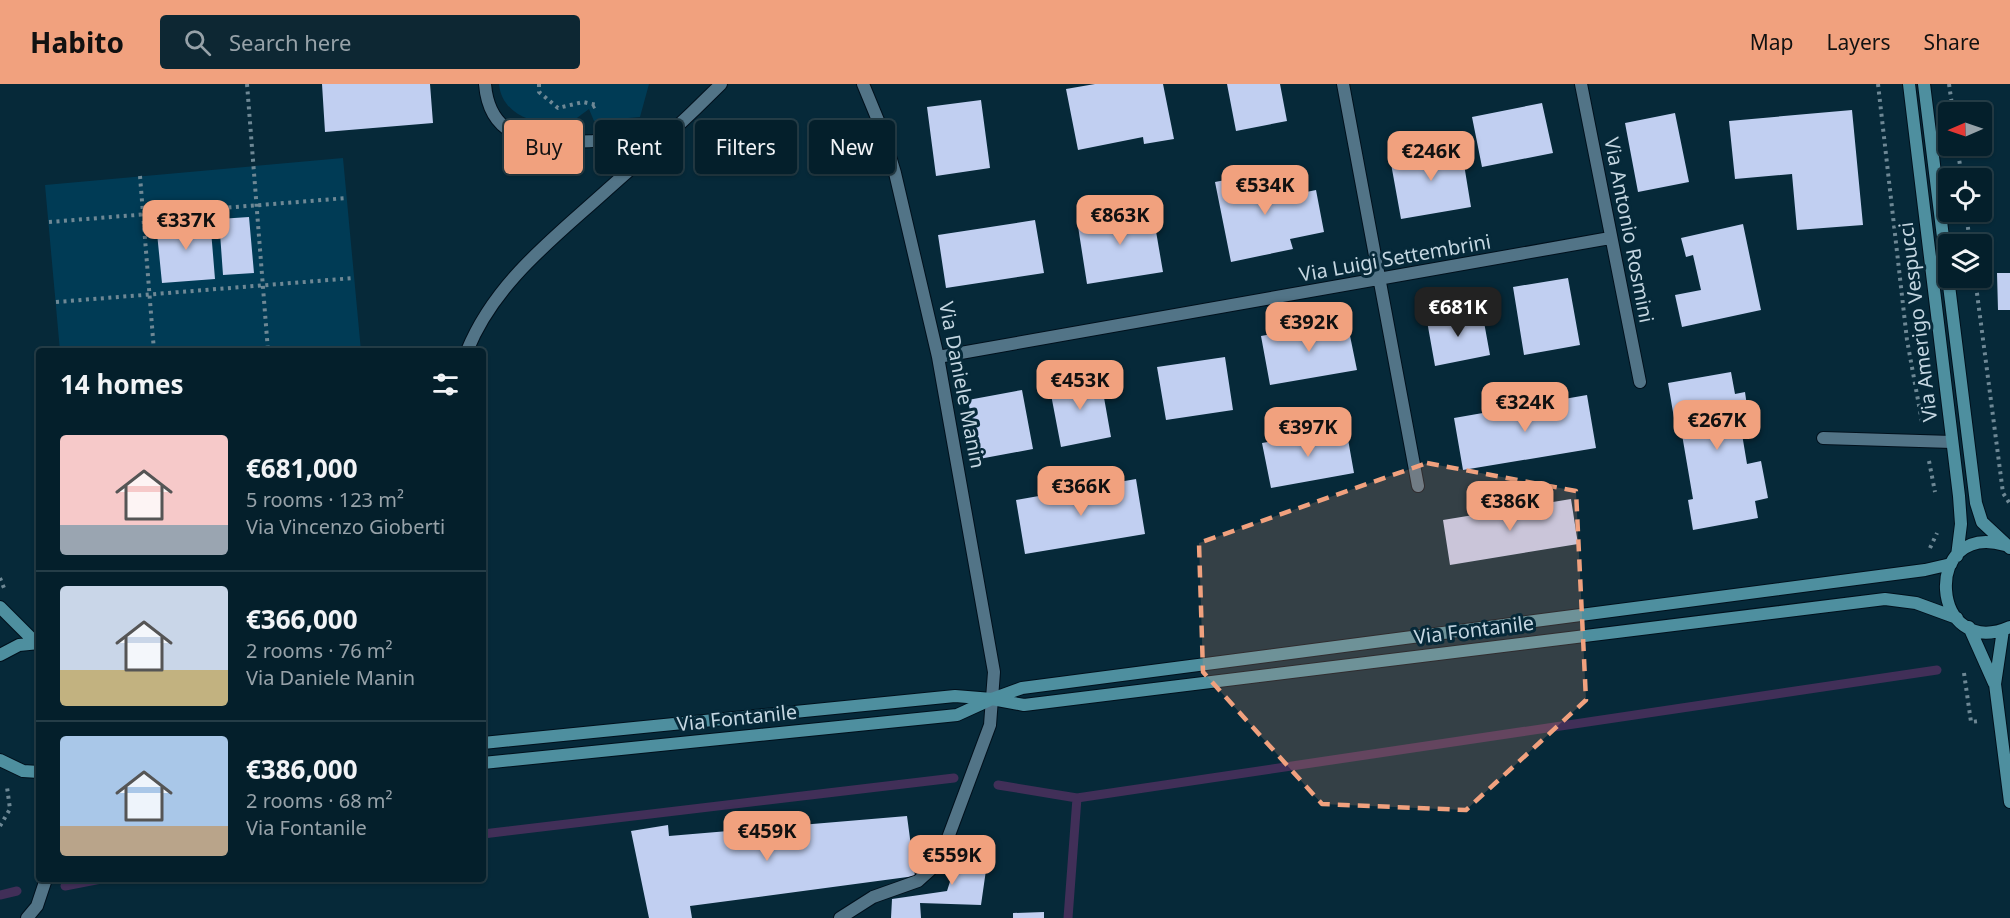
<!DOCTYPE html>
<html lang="en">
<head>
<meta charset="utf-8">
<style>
	body { margin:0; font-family:"Noto Sans",sans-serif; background:#0d2733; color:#f1f3f6; height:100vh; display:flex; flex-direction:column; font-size:22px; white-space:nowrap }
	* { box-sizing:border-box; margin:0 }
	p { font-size:20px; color:#97a2a9 }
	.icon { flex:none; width:33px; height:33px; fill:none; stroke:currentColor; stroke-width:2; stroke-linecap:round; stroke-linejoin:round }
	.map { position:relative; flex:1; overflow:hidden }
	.drawer { position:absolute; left:36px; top:264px; width:450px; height:534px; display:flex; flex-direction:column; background:#041f2b; border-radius:6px; box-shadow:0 2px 4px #0004,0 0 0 2px #253d47 }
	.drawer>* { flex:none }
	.hud { position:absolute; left:504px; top:36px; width:570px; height:54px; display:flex; gap:12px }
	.needle { width:39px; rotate:268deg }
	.controls { position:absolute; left:1938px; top:18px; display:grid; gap:12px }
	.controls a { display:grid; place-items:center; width:54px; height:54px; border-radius:6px; background:#041f2b; box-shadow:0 2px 4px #0004,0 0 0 2px #253d47; font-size:30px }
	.price { position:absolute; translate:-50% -51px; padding:0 14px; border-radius:12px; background:#f1a17e; color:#111; font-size:20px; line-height:39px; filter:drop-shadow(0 2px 3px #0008) }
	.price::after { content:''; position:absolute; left:50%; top:36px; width:18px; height:14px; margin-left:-9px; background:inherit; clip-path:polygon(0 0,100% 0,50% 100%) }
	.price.current { background:#222; color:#fff }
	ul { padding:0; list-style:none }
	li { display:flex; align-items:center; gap:18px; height:150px; padding:0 24px }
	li+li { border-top:2px solid #253d47 }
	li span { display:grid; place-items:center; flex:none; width:168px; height:120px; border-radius:6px; color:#555 }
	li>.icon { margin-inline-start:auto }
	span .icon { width:72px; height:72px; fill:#fffc; stroke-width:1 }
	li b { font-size:26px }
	h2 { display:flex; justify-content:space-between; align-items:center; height:72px; padding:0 24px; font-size:26px }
	.tag { padding:0 21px; border-radius:6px; background:#041f2b; box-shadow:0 2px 4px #0004,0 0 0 2px #253d47; font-size:21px; line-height:54px }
	.tag.current { background:#f1a17e; color:#111 }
	header { display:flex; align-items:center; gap:36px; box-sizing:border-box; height:84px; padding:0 30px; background:#f1a17e; color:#111 }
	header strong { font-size:28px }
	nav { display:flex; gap:33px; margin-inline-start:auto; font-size:21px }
	.search { width:420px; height:54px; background:#0d2733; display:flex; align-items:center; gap:15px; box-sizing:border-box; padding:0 21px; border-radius:6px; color:#97a2a9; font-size:22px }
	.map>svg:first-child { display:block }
	.green { fill:#003b55 }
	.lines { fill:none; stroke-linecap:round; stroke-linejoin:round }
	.stream { stroke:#412f58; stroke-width:9 }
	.building { fill:#c1cff1 }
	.lane-casing { stroke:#00101c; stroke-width:14 }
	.street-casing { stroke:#00101c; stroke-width:14 }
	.secondary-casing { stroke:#00101c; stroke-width:14 }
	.path { stroke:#6e8895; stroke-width:4; stroke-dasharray:3 4.5; stroke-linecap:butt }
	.lane { stroke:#527487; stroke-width:12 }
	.street { stroke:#527487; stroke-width:12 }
	.secondary { stroke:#4e8f9f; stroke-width:12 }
	.marked { fill:#f1a17e; fill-opacity:0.2; stroke:#f1a17e; stroke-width:4.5; stroke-dasharray:12 8; stroke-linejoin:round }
	.labels { text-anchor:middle; stroke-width:6; stroke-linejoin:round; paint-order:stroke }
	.street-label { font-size:20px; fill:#c4d6e1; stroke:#062939 }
</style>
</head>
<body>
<header>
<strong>Habito</strong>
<div class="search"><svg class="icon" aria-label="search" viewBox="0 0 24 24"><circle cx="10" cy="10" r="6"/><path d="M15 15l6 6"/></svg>Search here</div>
<nav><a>Map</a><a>Layers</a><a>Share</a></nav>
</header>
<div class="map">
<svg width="2010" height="834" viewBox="0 0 2010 834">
	<rect width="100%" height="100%" fill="#062939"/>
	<path class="green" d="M 499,0 L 649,0 L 640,33 L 594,37 L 589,25 C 583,29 576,36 569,38 C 541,44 502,33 499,0 Z
		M 343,74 L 361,267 L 60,267 L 45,101 Z"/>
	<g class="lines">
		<path class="stream" d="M 998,701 L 1077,714 L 1937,586
			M 483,750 L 954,694
			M 65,802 L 101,795
			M 0,811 L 17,807
			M 1068,834 L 1077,714"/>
	</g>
	<path class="building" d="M 322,0 L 430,0 L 433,39 L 325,48 Z
		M 1095,0 L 1163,0 L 1174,55 L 1144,60 L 1143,53 L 1078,66 L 1066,5 Z
		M 1227,0 L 1280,0 L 1287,37 L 1236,47 Z
		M 981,16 L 990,84 L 936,92 L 927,23 Z
		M 1542,19 L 1553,69 L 1482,83 L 1472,33 Z
		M 1852,26 L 1863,141 L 1797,146 L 1792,90 L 1735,95 L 1729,37 Z
		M 1675,29 L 1689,98 L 1638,108 L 1625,39 Z
		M 1461,62 L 1471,123 L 1401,135 L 1390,74 Z
		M 1276,86 L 1282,113 L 1316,106 L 1324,148 L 1290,155 L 1293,165 L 1231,178 L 1215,98 Z
		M 1152,124 L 1163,188 L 1087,200 L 1077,136 Z
		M 249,133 L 254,189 L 223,191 L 219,135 Z
		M 210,134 L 215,195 L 162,199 L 156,139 Z
		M 1035,136 L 1044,189 L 946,204 L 938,151 Z
		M 1743,140 L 1761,226 L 1682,243 L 1675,211 L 1701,206 L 1693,171 L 1686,173 L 1681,154 Z
		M 1997,189 L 2010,189 L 2010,226 L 1998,226 Z
		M 1568,194 L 1580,261 L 1524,271 L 1513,203 Z
		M 1482,227 L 1490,271 L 1435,282 L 1427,237 Z
		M 1347,237 L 1357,286 L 1270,301 L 1261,252 Z
		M 1225,273 L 1233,326 L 1166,336 L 1157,283 Z
		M 1731,288 L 1735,310 L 1745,308 L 1749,336 L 1740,338 L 1747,380 L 1761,377 L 1768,414 L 1755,417 L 1758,434 L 1693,446 L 1688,416 L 1693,415 L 1679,333 L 1674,334 L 1668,299 Z
		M 1100,291 L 1111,353 L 1061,363 L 1049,300 Z
		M 1022,306 L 1033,365 L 979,375 L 968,316 Z
		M 1587,311 L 1596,364 L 1463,386 L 1454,334 Z
		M 1346,344 L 1354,389 L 1271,404 L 1262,359 Z
		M 1136,395 L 1145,450 L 1025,470 L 1016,416 Z
		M 1571,415 L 1578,460 L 1450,481 L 1443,436 Z
		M 907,732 L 915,792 L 690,822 L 692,834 L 649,834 L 631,747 L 668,741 L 669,752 Z
		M 962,760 L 989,765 L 981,821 L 920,819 L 921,834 L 891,834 L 892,815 L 947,807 Z
		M 1044,828 L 1044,834 L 1013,834 L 1013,829 Z"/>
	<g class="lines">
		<defs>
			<path id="lane" d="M 1823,354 L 1952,358"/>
			<path id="street" d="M 485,0 C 490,63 545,59 593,57 C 617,55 642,54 667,53
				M 1343,0 L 1418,402
				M 1581,0 L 1640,298
				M 467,267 C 495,198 553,155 607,106 C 646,72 684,37 721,0
				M 938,273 L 1610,154
				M 27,834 L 37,822 L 46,795
				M 840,834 L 873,813 L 918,797 L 939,778 L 990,641 L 994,588 L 938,273 L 895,89 L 882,46 L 863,0"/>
			<path id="secondary" d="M 1909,0 L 1959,412 L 1961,440 L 1957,472
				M 1924,0 L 1976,419 L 1982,438 L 2010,464
				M 2005,461 C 1921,436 1930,578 2010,543
				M 0,523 L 36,559
				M 1969,543 L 1994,599
				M 2003,546 L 1995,600 L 2010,718
				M 0,571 L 19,561 L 39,559
				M 483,659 L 955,612 L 992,615 L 1022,604 L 1925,486 L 1951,480
				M 0,676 L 23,687 L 39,688
				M 483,679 L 957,631 L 992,615 L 1024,621 L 1885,515 L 1916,519 L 1957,534"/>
		</defs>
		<use href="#lane" class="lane-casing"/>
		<use href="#street" class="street-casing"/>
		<use href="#secondary" class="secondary-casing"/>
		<path class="path" d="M 247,0 L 268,267
			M 539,0 L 539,8 L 558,24 L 583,18 L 597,21 L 589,25
			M 1878,0 L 1907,256 L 1922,338
			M 1949,0 L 1953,28
			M 1957,62 L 1962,94
			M 140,92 L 154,267
			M 1966,128 L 1970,160
			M 49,138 L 347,114
			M 1975,194 L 2003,409 L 2010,420
			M 56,218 L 354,194
			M 1929,377 L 1935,408
			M 1930,464 L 1937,449
			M 0,494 L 4,504
			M 1964,589 L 1971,638 L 1979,637
			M 0,742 L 10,725 L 7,703"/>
		<use href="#lane" class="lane"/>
		<use href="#street" class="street"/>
		<use href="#secondary" class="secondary"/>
	</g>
	<path class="marked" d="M 1427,379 L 1576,407 L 1586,616 L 1466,726 L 1322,720 L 1203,588 L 1199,459 Z"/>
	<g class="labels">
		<g class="street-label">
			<text transform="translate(1629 146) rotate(79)" y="7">Via Antonio Rosmini</text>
			<text transform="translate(1395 174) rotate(-10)" y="7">Via Luigi Settembrini</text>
			<text transform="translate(1918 238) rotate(-97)" y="7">Via Amerigo Vespucci</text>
			<text transform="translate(962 301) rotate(79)" y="7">Via Daniele Manin</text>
			<text transform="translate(1474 546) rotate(-7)" y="7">Via Fontanile</text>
			<text transform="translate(737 634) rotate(-6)" y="7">Via Fontanile</text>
		</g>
	</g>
</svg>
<div class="controls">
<a><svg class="needle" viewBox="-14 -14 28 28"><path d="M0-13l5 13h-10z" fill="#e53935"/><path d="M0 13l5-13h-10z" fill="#97a2a9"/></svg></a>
<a><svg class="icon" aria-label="locate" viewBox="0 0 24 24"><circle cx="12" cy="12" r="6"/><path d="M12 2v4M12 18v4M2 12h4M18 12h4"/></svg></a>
<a><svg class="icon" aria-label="layers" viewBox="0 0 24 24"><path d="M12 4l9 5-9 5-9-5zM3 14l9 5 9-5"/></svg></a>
</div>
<b class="price" style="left:1431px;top:98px">€246K</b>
<b class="price" style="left:1265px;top:132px">€534K</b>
<b class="price" style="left:1120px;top:162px">€863K</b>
<b class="price" style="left:186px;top:167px">€337K</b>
<b class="price current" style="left:1458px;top:254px">€681K</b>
<b class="price" style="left:1309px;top:269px">€392K</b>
<b class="price" style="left:1080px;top:327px">€453K</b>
<b class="price" style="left:1525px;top:349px">€324K</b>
<b class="price" style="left:1717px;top:367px">€267K</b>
<b class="price" style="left:1308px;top:374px">€397K</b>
<b class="price" style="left:1081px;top:433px">€366K</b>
<b class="price" style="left:1510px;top:448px">€386K</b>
<b class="price" style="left:767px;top:778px">€459K</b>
<b class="price" style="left:952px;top:802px">€559K</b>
<div class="hud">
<a class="tag current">Buy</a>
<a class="tag">Rent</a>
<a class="tag">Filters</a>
<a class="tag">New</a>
</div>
<section class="drawer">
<h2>14 homes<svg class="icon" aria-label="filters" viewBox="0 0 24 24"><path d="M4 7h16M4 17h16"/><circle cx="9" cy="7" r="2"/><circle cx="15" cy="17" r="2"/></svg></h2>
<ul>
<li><span style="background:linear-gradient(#f6c9c9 75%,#9aa5b1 0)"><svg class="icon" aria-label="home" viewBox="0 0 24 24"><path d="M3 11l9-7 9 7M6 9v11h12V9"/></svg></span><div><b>€681,000</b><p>5 rooms · 123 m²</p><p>Via Vincenzo Gioberti</p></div></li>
<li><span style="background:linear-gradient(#c9d6e8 70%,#c2b280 0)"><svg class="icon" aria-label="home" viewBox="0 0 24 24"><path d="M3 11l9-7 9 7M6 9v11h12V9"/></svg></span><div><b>€366,000</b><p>2 rooms · 76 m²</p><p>Via Daniele Manin</p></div></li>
<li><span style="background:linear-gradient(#a9c7e8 75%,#b9a48a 0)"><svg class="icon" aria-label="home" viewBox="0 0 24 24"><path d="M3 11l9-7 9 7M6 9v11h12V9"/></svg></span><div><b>€386,000</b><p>2 rooms · 68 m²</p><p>Via Fontanile</p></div></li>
</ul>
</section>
</div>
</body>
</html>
